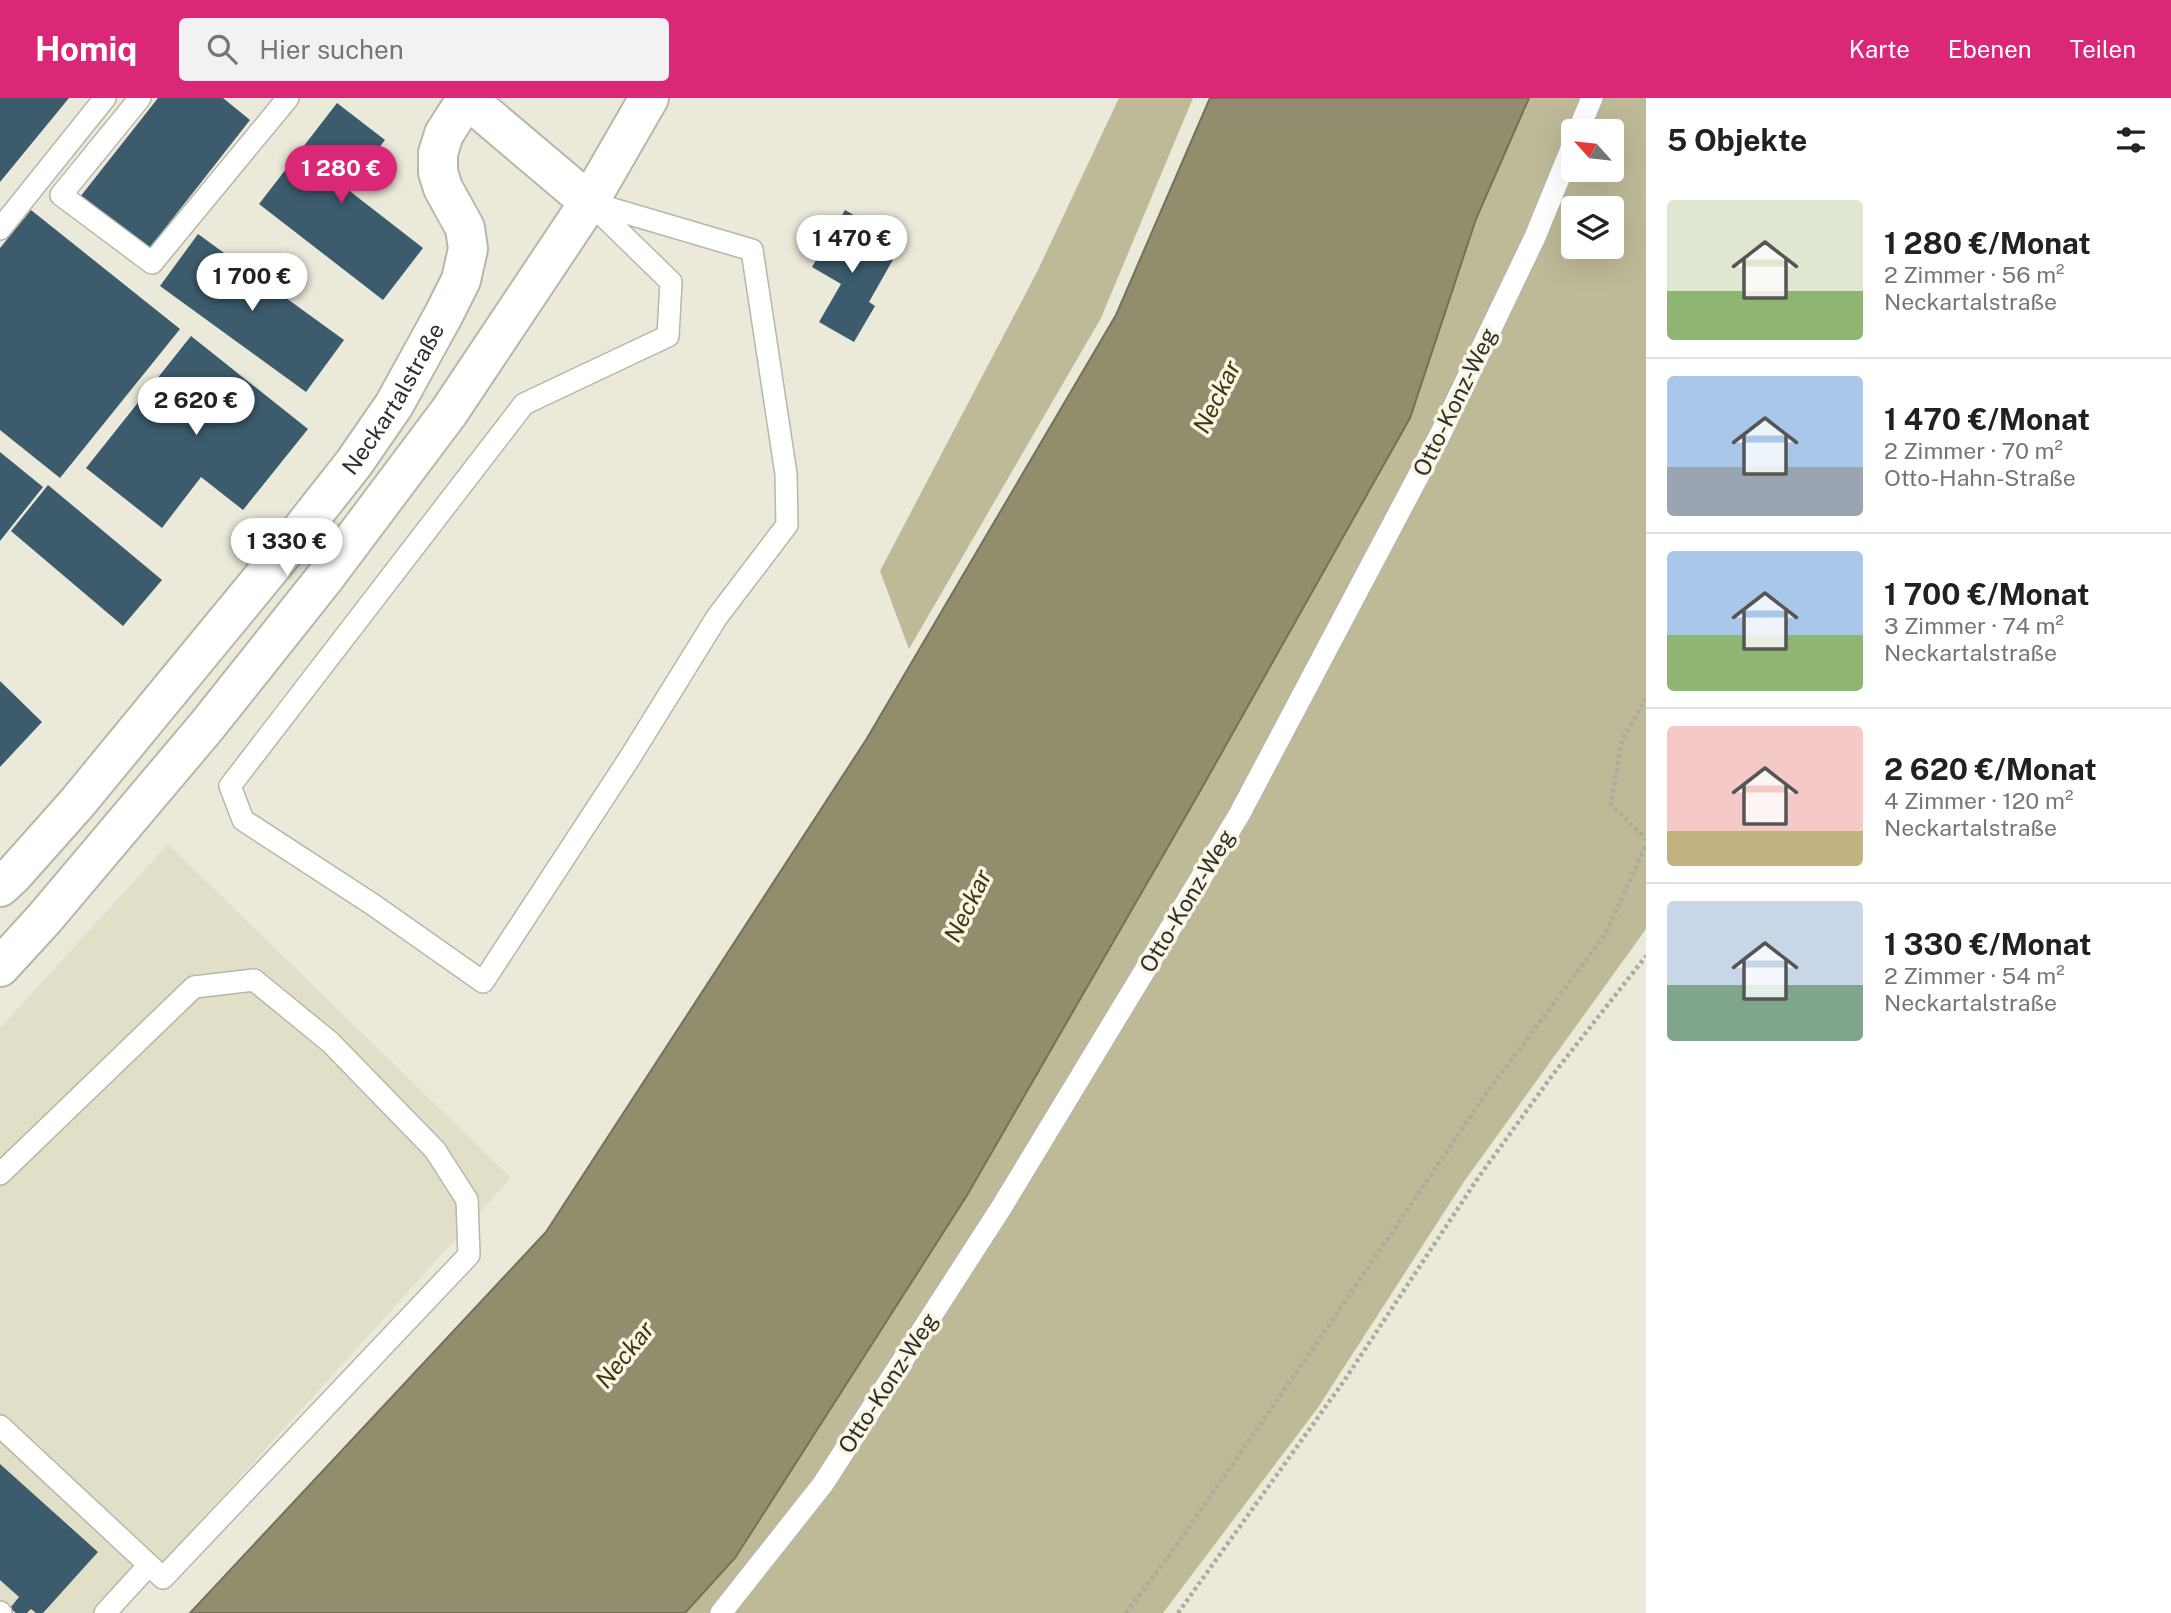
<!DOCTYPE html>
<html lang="de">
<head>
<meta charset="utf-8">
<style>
	body { margin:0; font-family:"Public Sans",sans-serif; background:#f2f2f2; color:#202124; height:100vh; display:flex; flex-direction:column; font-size:26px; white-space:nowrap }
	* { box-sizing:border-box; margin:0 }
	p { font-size:23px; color:#757577 }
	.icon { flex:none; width:38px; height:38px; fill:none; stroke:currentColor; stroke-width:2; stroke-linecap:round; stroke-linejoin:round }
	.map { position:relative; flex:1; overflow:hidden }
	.details { display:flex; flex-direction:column; background:#fff; width:525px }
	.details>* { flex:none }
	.needle { width:46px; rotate:297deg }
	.controls { position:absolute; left:1561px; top:21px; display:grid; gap:14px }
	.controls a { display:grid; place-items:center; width:63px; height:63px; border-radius:7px; background:#fff; box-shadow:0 7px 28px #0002; font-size:35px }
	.price { position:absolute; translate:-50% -60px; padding:0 16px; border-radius:24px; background:#fff; color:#222; font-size:23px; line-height:46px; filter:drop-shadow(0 2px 4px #0008) }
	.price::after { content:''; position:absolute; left:50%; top:42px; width:21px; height:16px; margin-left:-10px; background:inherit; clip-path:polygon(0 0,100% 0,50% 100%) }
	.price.active { background:#db2777; color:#fff }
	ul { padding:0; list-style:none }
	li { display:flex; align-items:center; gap:21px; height:175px; padding:0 21px }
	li+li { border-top:2px solid #e0e0e0 }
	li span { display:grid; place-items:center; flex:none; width:196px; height:140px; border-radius:7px; color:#555 }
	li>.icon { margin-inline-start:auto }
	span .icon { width:84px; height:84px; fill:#fffc; stroke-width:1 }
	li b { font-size:30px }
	h2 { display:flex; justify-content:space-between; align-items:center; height:84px; padding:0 21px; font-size:30px }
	header { display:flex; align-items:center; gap:42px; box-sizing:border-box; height:98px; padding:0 35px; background:#db2777; color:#fff }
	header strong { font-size:33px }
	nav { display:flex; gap:38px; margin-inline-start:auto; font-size:24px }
	.search { width:490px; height:63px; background:#f2f2f2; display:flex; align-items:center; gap:18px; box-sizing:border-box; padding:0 24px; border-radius:7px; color:#757577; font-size:26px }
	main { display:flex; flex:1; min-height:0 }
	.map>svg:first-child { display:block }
	.built { fill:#e2dfc8 }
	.forest { fill:#beb997; fill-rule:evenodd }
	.water { fill:#928d6c; stroke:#757158; stroke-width:2 }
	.building { fill:#3c5c6d }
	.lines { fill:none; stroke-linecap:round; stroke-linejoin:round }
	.lane-casing { stroke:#b9b6a7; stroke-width:24 }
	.street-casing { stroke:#b9b6a7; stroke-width:42 }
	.secondary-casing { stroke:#b9b6a7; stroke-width:42 }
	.path { stroke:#adab9e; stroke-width:4.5; stroke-dasharray:3.5 3.5; stroke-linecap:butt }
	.lane { stroke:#fff; stroke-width:21 }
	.street { stroke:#fff; stroke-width:38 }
	.secondary { stroke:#fff; stroke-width:38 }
	.labels { text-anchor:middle; stroke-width:7; stroke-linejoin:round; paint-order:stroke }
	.street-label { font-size:23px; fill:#302f29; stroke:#f9f6e6 }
	.water-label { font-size:24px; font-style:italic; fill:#3e370c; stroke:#f9f6e6 }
</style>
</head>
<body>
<header>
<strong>Homiq</strong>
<div class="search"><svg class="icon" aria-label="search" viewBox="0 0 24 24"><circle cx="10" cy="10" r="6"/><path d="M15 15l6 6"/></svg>Hier suchen</div>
<nav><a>Karte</a><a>Ebenen</a><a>Teilen</a></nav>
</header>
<main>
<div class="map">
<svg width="1646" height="1515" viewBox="0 0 1646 1515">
	<rect width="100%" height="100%" fill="#ebe9d9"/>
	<path class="built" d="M 168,746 L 511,1080 L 117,1515 L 0,1515 L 0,930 Z"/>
	<path class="forest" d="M 1119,0 L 1193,0 L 1101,220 L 909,551 L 880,473 L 1038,172 Z
		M 1529,0 L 1646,0 L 1646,831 L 1463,1085 L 1317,1311 L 1163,1515 L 685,1515 L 735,1460 L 966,1099 L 1199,695 L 1410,320 L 1476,121 ZM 1573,33 L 1612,33 L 1612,72 L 1573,72 ZM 1573,110 L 1612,110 L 1612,149 L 1573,149 Z"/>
	<path class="water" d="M 1210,0 L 1529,0 L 1476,121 L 1410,320 L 1199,695 L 966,1099 L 735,1460 L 685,1515 L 190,1515 L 546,1134 L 866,642 L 1116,217 Z"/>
	<path class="building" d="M 0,0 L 69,0 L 0,84 Z
		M 158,0 L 223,0 L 250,22 L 148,152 L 80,99 Z
		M 337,5 L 385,42 L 347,91 L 423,150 L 383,202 L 259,106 Z
		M 31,112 L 180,231 L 60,380 L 0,332 L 0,150 Z
		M 845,112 L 871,127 L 863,140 L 895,158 L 869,204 L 875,208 L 854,244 L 819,224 L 841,186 L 812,169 Z
		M 198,136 L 344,242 L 306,294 L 160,188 Z
		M 191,238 L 308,331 L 243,412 L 201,379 L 162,430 L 86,370 Z
		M 0,354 L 43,389 L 0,443 Z
		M 48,387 L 162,482 L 123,528 L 11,433 Z
		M 0,583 L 42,624 L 0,669 Z
		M 0,1366 L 98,1454 L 43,1515 L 36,1515 L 31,1511 L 27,1515 L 16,1515 L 10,1510 L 19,1499 L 0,1482 Z"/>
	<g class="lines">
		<defs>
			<path id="lane" d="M 140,0 L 61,97 L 152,165 L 288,0
				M 1578,33 L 1592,0
				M 589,104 L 752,152 L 786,376 L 787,427 L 717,519 L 629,661 L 483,884 L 372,806 L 243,722 L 230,688 L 524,306 L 668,238 L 671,184 Z
				M 0,131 L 105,0
				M 0,1076 L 194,889 L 254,882 L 330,944 L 435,1052 L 467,1102 L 469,1157 L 163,1480 L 0,1328
				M 0,1514 L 1,1515
				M 105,1515 L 149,1467
				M 721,1515 L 823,1386 L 1001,1110 L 1239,717 L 1440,337 L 1535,139 L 1573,46"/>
			<g id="street">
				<path d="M 466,0 L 589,104"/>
				<path id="s1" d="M 0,789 L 14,776 L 78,704 L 291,445 L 354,365 L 394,307 L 444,216 L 461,182 L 468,151 L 465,130 L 443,90 L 438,74 L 438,55 L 444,36 L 467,0"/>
			</g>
			<path id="secondary" d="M 0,869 L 44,821 L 206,629 L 323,482 L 449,314 L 589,104 L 649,0"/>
		</defs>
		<use href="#lane" class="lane-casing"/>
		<use href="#street" class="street-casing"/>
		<use href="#secondary" class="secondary-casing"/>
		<path class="path" d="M 1646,600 L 1622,642 L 1611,706 L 1646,741
			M 1126,1515 L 1171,1455 L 1329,1227 L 1488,993 L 1605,837 L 1646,747
			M 1178,1515 L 1344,1283 L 1478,1080 L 1551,979 L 1646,858"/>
		<use href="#lane" class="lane"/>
		<use href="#street" class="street"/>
		<use href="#secondary" class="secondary"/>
	</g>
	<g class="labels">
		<g class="street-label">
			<text dy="8" stroke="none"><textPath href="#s1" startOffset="628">Neckartalstraße</textPath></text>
			<text transform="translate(1455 304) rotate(-64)" y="8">Otto-Konz-Weg</text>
			<text transform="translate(1187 803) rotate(-59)" y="8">Otto-Konz-Weg</text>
			<text transform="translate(888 1285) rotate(-57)" y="8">Otto-Konz-Weg</text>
		</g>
		<g class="water-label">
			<text transform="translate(1217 299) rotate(-64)" y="8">Neckar</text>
			<text transform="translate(968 808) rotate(-64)" y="8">Neckar</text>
			<text transform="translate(625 1257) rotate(-51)" y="8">Neckar</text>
		</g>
	</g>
</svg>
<div class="controls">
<a><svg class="needle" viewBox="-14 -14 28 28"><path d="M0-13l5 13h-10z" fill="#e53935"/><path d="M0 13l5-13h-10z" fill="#757577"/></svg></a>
<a><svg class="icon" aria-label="layers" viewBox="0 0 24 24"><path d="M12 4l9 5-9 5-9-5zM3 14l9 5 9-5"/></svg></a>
</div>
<b class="price active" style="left:341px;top:107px">1 280 €</b>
<b class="price" style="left:852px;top:177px">1 470 €</b>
<b class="price" style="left:252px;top:215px">1 700 €</b>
<b class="price" style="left:196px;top:339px">2 620 €</b>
<b class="price" style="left:287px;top:480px">1 330 €</b>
</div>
<section class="details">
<h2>5 Objekte<svg class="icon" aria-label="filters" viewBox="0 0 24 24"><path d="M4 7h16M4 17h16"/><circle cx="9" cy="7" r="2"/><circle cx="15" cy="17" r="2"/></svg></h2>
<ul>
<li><span style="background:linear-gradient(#dfe7d0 65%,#8fb573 0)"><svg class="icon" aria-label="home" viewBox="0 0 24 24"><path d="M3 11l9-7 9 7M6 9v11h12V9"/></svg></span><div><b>1 280 €/Monat</b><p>2 Zimmer · 56 m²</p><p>Neckartalstraße</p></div></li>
<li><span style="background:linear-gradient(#a9c7e8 65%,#9aa5b1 0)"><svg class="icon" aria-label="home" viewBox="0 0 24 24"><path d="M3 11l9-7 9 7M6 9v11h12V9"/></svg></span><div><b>1 470 €/Monat</b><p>2 Zimmer · 70 m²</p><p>Otto-Hahn-Straße</p></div></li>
<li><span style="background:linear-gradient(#a9c7e8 60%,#8fb573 0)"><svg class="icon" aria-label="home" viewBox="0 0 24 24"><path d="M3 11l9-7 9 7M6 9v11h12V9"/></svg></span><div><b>1 700 €/Monat</b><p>3 Zimmer · 74 m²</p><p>Neckartalstraße</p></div></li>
<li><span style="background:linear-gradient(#f6c9c9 75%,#c2b280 0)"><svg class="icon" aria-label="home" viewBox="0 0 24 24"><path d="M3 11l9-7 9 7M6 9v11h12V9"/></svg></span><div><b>2 620 €/Monat</b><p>4 Zimmer · 120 m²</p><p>Neckartalstraße</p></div></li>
<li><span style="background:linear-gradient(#c9d6e8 60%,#7fa58c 0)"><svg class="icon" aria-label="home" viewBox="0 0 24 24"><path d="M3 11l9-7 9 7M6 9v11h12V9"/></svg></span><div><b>1 330 €/Monat</b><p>2 Zimmer · 54 m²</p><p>Neckartalstraße</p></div></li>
</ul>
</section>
</main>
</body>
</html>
